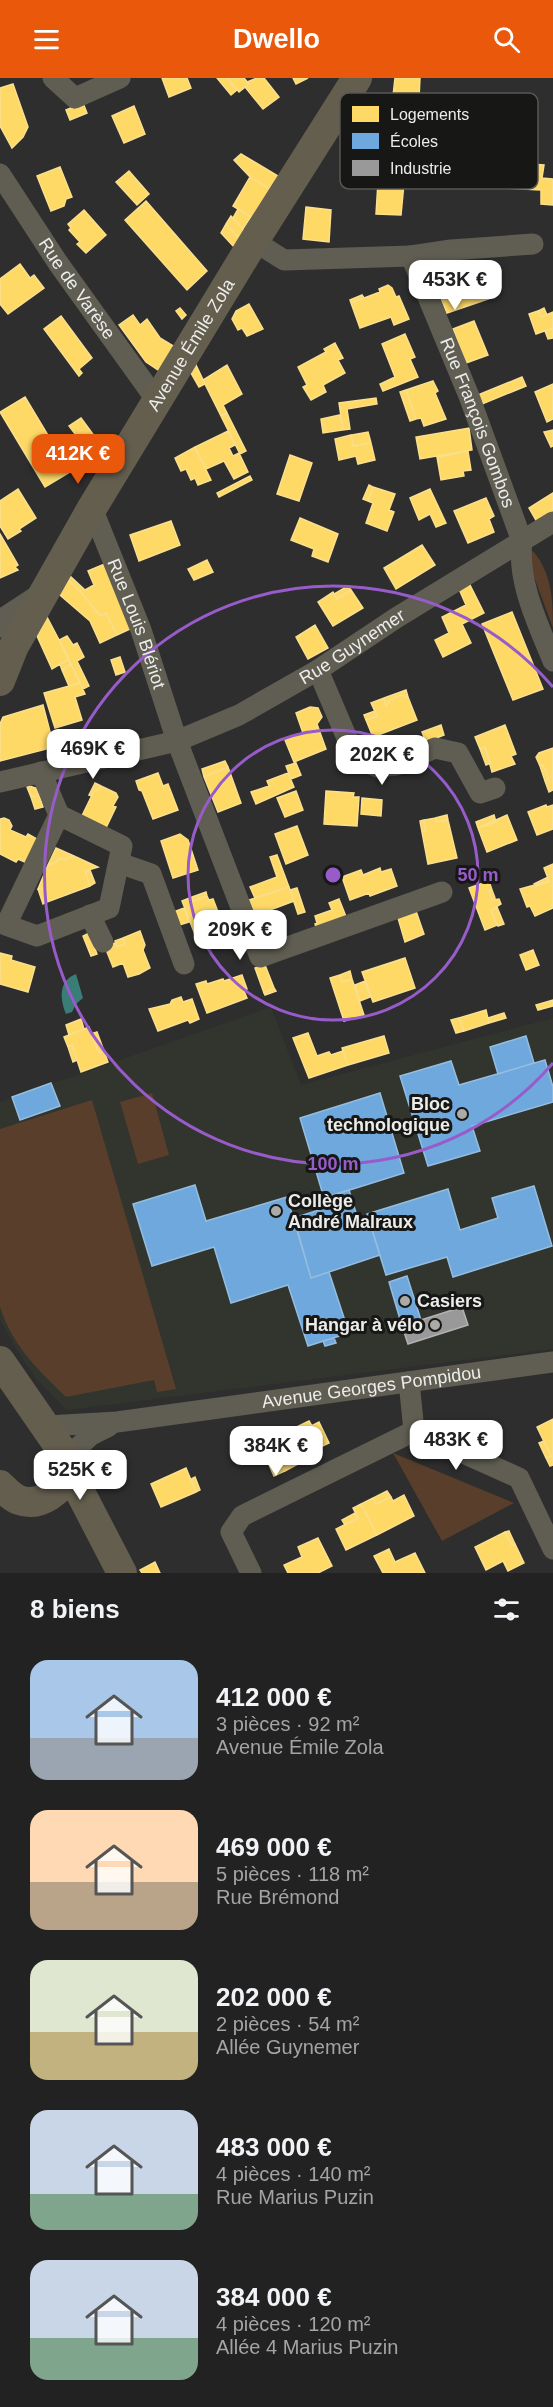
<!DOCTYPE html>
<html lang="fr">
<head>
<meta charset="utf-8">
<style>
	body { margin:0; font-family:Arial,sans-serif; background:#2e2f2f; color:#f1f3f6; height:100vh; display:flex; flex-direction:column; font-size:22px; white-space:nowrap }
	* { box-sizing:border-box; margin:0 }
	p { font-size:20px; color:#a2a4a5 }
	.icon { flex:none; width:33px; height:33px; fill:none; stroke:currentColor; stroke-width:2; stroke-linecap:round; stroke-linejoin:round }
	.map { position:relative; height:1495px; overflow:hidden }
	.drawer { display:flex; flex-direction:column; background:#222; flex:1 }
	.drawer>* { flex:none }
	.price { position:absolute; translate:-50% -51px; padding:0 14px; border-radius:12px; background:#fff; color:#222; font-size:20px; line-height:39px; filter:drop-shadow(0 2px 3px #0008) }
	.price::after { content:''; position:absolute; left:50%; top:36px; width:18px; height:14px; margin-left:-9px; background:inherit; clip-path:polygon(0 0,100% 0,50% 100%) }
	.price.on { background:#ea580c; color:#fff }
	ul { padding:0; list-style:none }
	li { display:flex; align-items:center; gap:18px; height:150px; padding:0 30px }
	li span { display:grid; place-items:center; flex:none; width:168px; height:120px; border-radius:18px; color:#555 }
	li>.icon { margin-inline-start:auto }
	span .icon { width:72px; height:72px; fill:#fffc; stroke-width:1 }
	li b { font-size:26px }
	h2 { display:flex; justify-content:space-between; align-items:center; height:72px; padding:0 30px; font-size:26px }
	header { display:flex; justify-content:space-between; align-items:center; height:78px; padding:0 30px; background:#ea580c; color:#fff; font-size:27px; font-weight:700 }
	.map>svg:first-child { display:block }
	.built { fill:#32352e }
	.green { fill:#583e2b }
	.water { fill:#3a7c76 }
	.homes { fill:#ffd966; stroke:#f9df8e; stroke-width:1.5 }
	.schools { fill:#6fa8dc; stroke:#94bde0; stroke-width:1.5 }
	.industry { fill:#999; stroke:#b2b2b2; stroke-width:1.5 }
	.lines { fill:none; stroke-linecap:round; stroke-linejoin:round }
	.minor { stroke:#605e52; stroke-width:21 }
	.tertiary { stroke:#605e52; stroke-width:27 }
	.secondary { stroke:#645e4e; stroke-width:30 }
	.ring { fill:none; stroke:#975cca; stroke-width:3 }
	.poi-dot { fill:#aaaaa9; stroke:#171716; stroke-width:2 }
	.labels { text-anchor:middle; stroke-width:6; stroke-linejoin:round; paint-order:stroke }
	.street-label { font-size:18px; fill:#ecedeb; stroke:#171716 }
	.poi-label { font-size:18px; font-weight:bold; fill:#ecedeb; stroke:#171716; text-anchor:end }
	.key { fill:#171716; stroke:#575756; stroke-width:1.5 }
	.key-label { font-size:16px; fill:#ecedeb }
	.centre { fill:#975cca; stroke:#171716; stroke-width:3 }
	.ring-label { font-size:18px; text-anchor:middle; font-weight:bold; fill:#975cca; stroke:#171716; stroke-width:6; stroke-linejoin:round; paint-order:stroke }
</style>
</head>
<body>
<header><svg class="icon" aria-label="menu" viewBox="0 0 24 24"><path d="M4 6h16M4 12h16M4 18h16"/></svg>Dwello<svg class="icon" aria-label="search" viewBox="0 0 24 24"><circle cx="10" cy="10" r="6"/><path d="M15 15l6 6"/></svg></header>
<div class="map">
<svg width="553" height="1495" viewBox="0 0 553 1495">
	<rect width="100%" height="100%" fill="#2e2e2e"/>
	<path class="built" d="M 271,929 L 301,1007 L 553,940 L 553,1271 L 67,1332 L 36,1301 L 18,1274 L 0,1242 L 0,1024 Z"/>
	<path class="green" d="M 533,473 C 552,495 553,523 553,550 L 526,477 Z
		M 152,1015 L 169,1077 L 138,1086 L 120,1024 Z
		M 92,1022 L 176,1311 L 157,1314 L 154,1302 L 66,1319 C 38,1292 12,1267 0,1229 L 0,1051 Z
		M 393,1375 L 514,1425 L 442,1463 Z"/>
	<path class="water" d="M 76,896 L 83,920 L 76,926 L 72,934 L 66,936 C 60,921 58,903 76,896 Z"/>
	<path class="homes" d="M 162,0 L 187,0 L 191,10 L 169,19 Z
		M 217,0 L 227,0 L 237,12 L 231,17 Z
		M 227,0 L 244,0 L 249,6 L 239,14 Z
		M 257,0 L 264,0 L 279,19 L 263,31 L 245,9 L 249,6 L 247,4 Z
		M 293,0 L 308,0 L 296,6 Z
		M 395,0 L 420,0 L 419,20 L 393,18 Z
		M 13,6 L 28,49 L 23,59 L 12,70 L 0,48 L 0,10 Z
		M 83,25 L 87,35 L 70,42 L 66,32 Z
		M 134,28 L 145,56 L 124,65 L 112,38 Z
		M 241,76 L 278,98 L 270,111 L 250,99 L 234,82 Z
		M 429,79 L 544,87 L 542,100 L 553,101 L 553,127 L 541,126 L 541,112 L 427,106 Z
		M 60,89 L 72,119 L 66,121 L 64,128 L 51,133 L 37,98 Z
		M 129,93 L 149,116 L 137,127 L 116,104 Z
		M 250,99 L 270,111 L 252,140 L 233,128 Z
		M 378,104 L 404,105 L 401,137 L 376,136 Z
		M 146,123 L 207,193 L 187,212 L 125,142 Z
		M 306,129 L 331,132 L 329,164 L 303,161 Z
		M 238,131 L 251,139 L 243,151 L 233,140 Z
		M 84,132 L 106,157 L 86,175 L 77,166 L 80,164 L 69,152 L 71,150 L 68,146 Z
		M 231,138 L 245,153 L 240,161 L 226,146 Z
		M 226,146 L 240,161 L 235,170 L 221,155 Z
		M 20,186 L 30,200 L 34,197 L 44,210 L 8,236 L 0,226 L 0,201 Z
		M 495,187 L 500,200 L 491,204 L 486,190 Z
		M 480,194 L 491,220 L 447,235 L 436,208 Z
		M 388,207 L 392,210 L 396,219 L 399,218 L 409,241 L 394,247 L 391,239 L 360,250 L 351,225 L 380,214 L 379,211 Z
		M 362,217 L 364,220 L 351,225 L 350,222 Z
		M 249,226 L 263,251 L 247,258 L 242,250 L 238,252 L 232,241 L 236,233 Z
		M 180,230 L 186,237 L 182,241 L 176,233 Z
		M 544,230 L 547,237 L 541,239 L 538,233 Z
		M 538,233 L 541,239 L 553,234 L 553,250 L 536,256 L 529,236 Z
		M 133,237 L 140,247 L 147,241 L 160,260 L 175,269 L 161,294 L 146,284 L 119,247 Z
		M 61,238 L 92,280 L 79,291 L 82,295 L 79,298 L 44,251 Z
		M 474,243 L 488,277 L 466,285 L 453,251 Z
		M 553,250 L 553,260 L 548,261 L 545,253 Z
		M 405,256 L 415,279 L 410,281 L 418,299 L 383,313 L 380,306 L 395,299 L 382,266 Z
		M 335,265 L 343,280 L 338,282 L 345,295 L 323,307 L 326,314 L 311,322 L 303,309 L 307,307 L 298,289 L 326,274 L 324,271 Z
		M 196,287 L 205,306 L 199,309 L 191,295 Z
		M 227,287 L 242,316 L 223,327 L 227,335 L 221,338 L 203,302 Z
		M 522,299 L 526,308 L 482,326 L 478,317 Z
		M 433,303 L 438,313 L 435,315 L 446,341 L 424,348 L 421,340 L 416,341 L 406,312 Z
		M 553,306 L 553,341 L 547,344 L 535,314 Z
		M 406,312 L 416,341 L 410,343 L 400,314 Z
		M 25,319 L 70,394 L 45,409 L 0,334 Z
		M 376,320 L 377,326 L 347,331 L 350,351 L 343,352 L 339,325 Z
		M 227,335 L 246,373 L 240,376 L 221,338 Z
		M 340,337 L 343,352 L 323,355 L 321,341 Z
		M 81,340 L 109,378 L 101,390 L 69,348 Z
		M 469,350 L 472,372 L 420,381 L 416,359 Z
		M 553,352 L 553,368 L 551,369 L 544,354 Z
		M 228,353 L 235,367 L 229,370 L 233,378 L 239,375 L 248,394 L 234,401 L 224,383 L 206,391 L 195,369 Z
		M 368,354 L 371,365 L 353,368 L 351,357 Z
		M 351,357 L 353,368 L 371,365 L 375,382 L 358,386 L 356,378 L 339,382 L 335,361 Z
		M 195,369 L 211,402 L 198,407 L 195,400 L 191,402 L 186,391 L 181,393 L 175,380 Z
		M 468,373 L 471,392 L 463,393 L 464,398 L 441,402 L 437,379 Z
		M 290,377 L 312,385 L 299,423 L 277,416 Z
		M 250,398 L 252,402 L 219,419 L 217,415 Z
		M 369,407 L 373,409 L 368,423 L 363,421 Z
		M 373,409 L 395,416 L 389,432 L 394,434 L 387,453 L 366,445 L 373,425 L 368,423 Z
		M 18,411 L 36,440 L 19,451 L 21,453 L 8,461 L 0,448 L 0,423 Z
		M 430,411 L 446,445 L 436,449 L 430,436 L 419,442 L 410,420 Z
		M 553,415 L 553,434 L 537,444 L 529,430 Z
		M 486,420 L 494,438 L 489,441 L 494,454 L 468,465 L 454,433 Z
		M 300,440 L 338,456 L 328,484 L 312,478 L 314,471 L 291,462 Z
		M 171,443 L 180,467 L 139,483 L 130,457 Z
		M 0,456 L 18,487 L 15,489 L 18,492 L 0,500 Z
		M 422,467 L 435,487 L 396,511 L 384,490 Z
		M 207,482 L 213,494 L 194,502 L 188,491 Z
		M 107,485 L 132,550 L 117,557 L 106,535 L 100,538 L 81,514 L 68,502 L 70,498 L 85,512 L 94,507 L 88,493 Z
		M 68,502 L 81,514 L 100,538 L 106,535 L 117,557 L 100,565 L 90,543 L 60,517 Z
		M 469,505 L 484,535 L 462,546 L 471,565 L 443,579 L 435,562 L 449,555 L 442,539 L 466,527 L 459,511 Z
		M 348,508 L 351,512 L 337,521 L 334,516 Z
		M 351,512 L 363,530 L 333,548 L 318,524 L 333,514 L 337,521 Z
		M 512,534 L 543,611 L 513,622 L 482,546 Z
		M 47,539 L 69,581 L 52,591 L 37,558 Z
		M 315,547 L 328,570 L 308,581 L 296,559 Z
		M 67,558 L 73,567 L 77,565 L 84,579 L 77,583 L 89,608 L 83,611 L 59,562 Z
		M 120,579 L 125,594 L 116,597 L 111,582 Z
		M 69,581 L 71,586 L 62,592 L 60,586 Z
		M 71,586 L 80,605 L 69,608 L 62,592 Z
		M 80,605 L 85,616 L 75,619 L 82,642 L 55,650 L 44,615 Z
		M 406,612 L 408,619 L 401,617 L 390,622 L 386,628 L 384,620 Z
		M 401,617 L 408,619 L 417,642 L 373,659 L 366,642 L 377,638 L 371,625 L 384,620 L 386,628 L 390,622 Z
		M 43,627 L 54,669 L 0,683 L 0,646 L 3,639 Z
		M 310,629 L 318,630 L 322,639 L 317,646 L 326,671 L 294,684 L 285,662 L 303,655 L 296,635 Z
		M 375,633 L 377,638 L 366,642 L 364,637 Z
		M 441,647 L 444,657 L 426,664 L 422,654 Z
		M 505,647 L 516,676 L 511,678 L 515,686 L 492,694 L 485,669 L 480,671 L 475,659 Z
		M 485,669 L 491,685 L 486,687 L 480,671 Z
		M 553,670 L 553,712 L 549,714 L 545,703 L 549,701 L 543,687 L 540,688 L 536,679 L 539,675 Z
		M 225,683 L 228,689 L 204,699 L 202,691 Z
		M 296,685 L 301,697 L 291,701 L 286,688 Z
		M 543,687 L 549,701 L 545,703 L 540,688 Z
		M 228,689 L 241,725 L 218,734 L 204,699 Z
		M 158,695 L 163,708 L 168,706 L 178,732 L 153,741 L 142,713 L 139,712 L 136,703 Z
		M 288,695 L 294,709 L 256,726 L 251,714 L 269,708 L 267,703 Z
		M 95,705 L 101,708 L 100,711 L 94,713 L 92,718 L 89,717 Z
		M 29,708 L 36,710 L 39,717 L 31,719 L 27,709 Z
		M 101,708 L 116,715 L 118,719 L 113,728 L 116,729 L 104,754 L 80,742 L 94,713 L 100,711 Z
		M 296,713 L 303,732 L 285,739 L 277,720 Z
		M 326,713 L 354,715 L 353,719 L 359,719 L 357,748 L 324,746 Z
		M 39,717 L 43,729 L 35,731 L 31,719 Z
		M 362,720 L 382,722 L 381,738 L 361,736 Z
		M 546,727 L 547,729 L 553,727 L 553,751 L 537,757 L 528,734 Z
		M 447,737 L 448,742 L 436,744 L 435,740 Z
		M 494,737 L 496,744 L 478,750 L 476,744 Z
		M 507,737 L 517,762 L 487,774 L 478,750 Z
		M 4,740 L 9,742 L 12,748 L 10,752 L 26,759 L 28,756 L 37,761 L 27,785 L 18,781 L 16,784 L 0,776 L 0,741 Z
		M 435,740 L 436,744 L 448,742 L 457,780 L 428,786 L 422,754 L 426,753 L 424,742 Z
		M 424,742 L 426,753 L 422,754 L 420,743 Z
		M 297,748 L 308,777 L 286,786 L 275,756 Z
		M 180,756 L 188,762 L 198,792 L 173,800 L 161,763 Z
		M 56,770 L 74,778 L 64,782 L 59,780 L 57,784 L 48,787 Z
		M 277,777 L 289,809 L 255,820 L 250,809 L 277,799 L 270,779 Z
		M 74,778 L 98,789 L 85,793 L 90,808 L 47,824 L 42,810 L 38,811 L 48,787 L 57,784 L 59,780 L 64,782 Z
		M 553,786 L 553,830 L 535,838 L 530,828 L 527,829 L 520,811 L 549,803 L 544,790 Z
		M 380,790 L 381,794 L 391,791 L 397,808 L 370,818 L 369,815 L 350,822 L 342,799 L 361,792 L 363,797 Z
		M 90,792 L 95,805 L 90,808 L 85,793 Z
		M 548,799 L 549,803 L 535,809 L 534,806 Z
		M 489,803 L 492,812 L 489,813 L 492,822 L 499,821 L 501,826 L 491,832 L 497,847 L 485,852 L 469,810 Z
		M 289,809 L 294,823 L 270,832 L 271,843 L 259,847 L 249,822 Z
		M 42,810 L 47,824 L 43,826 L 38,811 Z
		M 297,810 L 305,834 L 298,836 L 290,812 Z
		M 492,812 L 495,820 L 492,822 L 489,813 Z
		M 206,814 L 207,818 L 193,823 L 192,819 Z
		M 207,818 L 209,822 L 213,821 L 218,834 L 214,836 L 220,851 L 196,859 L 182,823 L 192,819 L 193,823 Z
		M 339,821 L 347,841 L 317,852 L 315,846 L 317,845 L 315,838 L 332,832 L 329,825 Z
		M 497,829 L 504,846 L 498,848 L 491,832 Z
		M 184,830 L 189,844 L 176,848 L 171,835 Z
		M 416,833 L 424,856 L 405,864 L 398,840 Z
		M 140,853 L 145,867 L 143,872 L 150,890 L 139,896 L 128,899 L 123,885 L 113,889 L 105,869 L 115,865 L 117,869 L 125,866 L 123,860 Z
		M 89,855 L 97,876 L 91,878 L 83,858 Z
		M 123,860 L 125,866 L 117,869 L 115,863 Z
		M 533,872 L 539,887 L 526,892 L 520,877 Z
		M 0,875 L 12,878 L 11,882 L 35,889 L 28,914 L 0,906 Z
		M 405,880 L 415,910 L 373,924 L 362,894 Z
		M 265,887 L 274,910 L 264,915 L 255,890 Z
		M 350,893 L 352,901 L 342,904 L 340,897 Z
		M 242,897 L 247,911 L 244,913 L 247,920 L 207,935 L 196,906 L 206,903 L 207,906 L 223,901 L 224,903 Z
		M 340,897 L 342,904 L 352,901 L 364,937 L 344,943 L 330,900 Z
		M 365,903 L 370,919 L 360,923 L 355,907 Z
		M 274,910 L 276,913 L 265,917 L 264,915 Z
		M 181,919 L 183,924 L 192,921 L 199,941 L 190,945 L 188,942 L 158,953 L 149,931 L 170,926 L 172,922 Z
		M 553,922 L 553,928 L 538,932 L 536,927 Z
		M 486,932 L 489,945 L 464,953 L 459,940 Z
		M 504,935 L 506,940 L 489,945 L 488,940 Z
		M 459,940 L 464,953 L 456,955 L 451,942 Z
		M 81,941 L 84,951 L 69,957 L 66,947 Z
		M 89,949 L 99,975 L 104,973 L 108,984 L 81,994 L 72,967 L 68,969 L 64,959 Z
		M 97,954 L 104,973 L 99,975 L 91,956 Z
		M 308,955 L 317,978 L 329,974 L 331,977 L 343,973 L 348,987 L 309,1000 L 293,960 Z
		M 384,958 L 389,975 L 348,987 L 342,970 Z
		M 72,967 L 77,982 L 73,984 L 68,969 Z
		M 553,1341 L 553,1387 L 550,1388 L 546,1380 L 551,1378 L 537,1349 Z
		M 309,1343 L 312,1348 L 287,1360 L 284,1355 Z
		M 319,1344 L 329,1365 L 298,1380 L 300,1385 L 285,1393 L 274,1372 L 289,1365 L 287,1360 Z
		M 544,1363 L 551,1378 L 546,1380 L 539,1365 Z
		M 274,1372 L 285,1393 L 274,1398 L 264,1376 Z
		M 305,1377 L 308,1382 L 300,1385 L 298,1380 Z
		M 186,1390 L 196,1414 L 161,1429 L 151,1406 Z
		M 195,1399 L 200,1412 L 196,1414 L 191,1401 Z
		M 387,1413 L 391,1419 L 376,1426 L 373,1420 Z
		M 404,1417 L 414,1438 L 377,1457 L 361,1426 L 373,1420 L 376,1426 L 391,1419 L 393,1423 Z
		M 361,1426 L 377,1457 L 346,1472 L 336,1451 L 358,1440 L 353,1430 Z
		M 355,1435 L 358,1440 L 345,1447 L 342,1442 Z
		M 509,1453 L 515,1466 L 512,1467 L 505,1454 Z
		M 505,1454 L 512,1467 L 515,1466 L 524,1485 L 508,1493 L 503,1483 L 486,1492 L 475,1469 Z
		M 318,1460 L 332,1488 L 318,1495 L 288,1495 L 284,1487 L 302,1479 L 298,1469 Z
		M 389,1471 L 395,1484 L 415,1475 L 425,1495 L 383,1495 L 374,1478 Z
		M 155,1484 L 160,1495 L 142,1495 L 140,1492 Z"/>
	<path class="schools" d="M 526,958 L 534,985 L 498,996 L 490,969 Z
		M 545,982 L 553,1009 L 553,1024 L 472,1048 L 480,1073 L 428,1088 L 400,998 L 451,983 L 459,1007 Z
		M 51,1005 L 60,1028 L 20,1042 L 12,1019 Z
		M 380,1015 L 404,1095 L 324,1120 L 300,1040 Z
		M 195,1107 L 206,1143 L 287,1119 L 311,1200 L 329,1194 L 349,1255 L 308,1268 L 288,1207 L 231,1225 L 214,1169 L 152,1188 L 133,1126 Z
		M 534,1108 L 552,1168 L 453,1199 L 447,1179 L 386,1197 L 367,1136 L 448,1111 L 460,1152 L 498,1140 L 492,1120 Z
		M 349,1112 L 361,1151 L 371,1148 L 380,1177 L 311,1200 L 294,1140 L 331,1128 L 329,1118 Z
		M 407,1198 L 421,1242 L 402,1248 L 389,1204 Z
		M 334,1260 L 336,1265 L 325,1268 L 323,1263 Z"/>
	<path class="industry" d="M 462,1229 L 468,1247 L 408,1266 L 402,1248 Z"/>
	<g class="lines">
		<g class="minor">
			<path d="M 53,0 L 75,20 L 120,0"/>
			<path id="s1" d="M 0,96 L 58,185 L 150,313 L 158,320"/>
			<path id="s2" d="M 254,163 L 284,182 L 411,178 L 469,318 L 522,463 C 517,504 538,546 553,583"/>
			<path d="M 411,178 L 451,172 L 533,166"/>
			<path id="s3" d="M 92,430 L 141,552 L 177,663 L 260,879 L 442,814"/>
			<path d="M 318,592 L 355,679 L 377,689 L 397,687 L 435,670 L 458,675 L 480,715 L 495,710"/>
			<path d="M 41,694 L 59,737 L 6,847 L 37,858 L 109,830 L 122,768 L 59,737"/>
			<path id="s4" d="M 0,704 L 177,663 L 239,637 L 318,592 L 396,540 L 553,444"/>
			<path d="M 119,785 L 151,796 L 184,886"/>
			<path d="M 90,837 L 103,864"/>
			<path d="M 409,1304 L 414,1353 L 519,1400 L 553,1471"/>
			<path id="s5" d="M 47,1348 L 117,1344 L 553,1284"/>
			<path d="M 67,1380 L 91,1357 L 109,1348"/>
			<path d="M 251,1495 L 231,1454 L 242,1438 L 414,1353"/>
		</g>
		<path class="tertiary" d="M 0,546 L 41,519"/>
		<g class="secondary">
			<path id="s6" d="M 0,603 L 14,568 L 92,430 L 254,163 L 357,0"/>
			<path d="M 0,1283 L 67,1380 L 70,1394 L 77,1408 L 122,1495"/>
			<path d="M 0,1407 C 6,1413 11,1419 19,1422 C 40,1430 62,1412 70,1394"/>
		</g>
	</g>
	<g class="ring">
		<circle cx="333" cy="797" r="145"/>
		<path d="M553 985A289 289 0 1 1 553 609"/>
	</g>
	<g class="poi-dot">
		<circle cx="462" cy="1036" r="6"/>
		<circle cx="276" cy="1133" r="6"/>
		<circle cx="405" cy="1223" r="6"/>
		<circle cx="435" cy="1247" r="6"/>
	</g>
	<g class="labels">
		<g class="street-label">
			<text dy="6" stroke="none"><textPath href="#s1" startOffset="138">Rue de Varèse</textPath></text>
			<text dy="6" stroke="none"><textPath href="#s6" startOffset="387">Avenue Émile Zola</textPath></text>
			<text dy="6" stroke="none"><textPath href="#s2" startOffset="342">Rue François Gombos</textPath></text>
			<text dy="6" stroke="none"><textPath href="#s3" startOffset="124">Rue Louis Blériot</textPath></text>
			<text dy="6" stroke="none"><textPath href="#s4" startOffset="381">Rue Guynemer</textPath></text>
			<text dy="6" stroke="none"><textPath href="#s5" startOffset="327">Avenue Georges Pompidou</textPath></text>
		</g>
		<g class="poi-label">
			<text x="450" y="1032">Bloc<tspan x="450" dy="21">technologique</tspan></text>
			<text x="288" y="1129" text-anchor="start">Collège<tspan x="288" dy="21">André Malraux</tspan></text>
			<text x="417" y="1229" text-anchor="start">Casiers</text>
			<text x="423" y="1253">Hangar à vélo</text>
		</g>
	</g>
	<rect x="340" y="15" width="198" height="96" rx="9" class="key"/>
	<rect x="352" y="28" width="27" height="16" fill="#ffd966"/>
	<rect x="352" y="55" width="27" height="16" fill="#6fa8dc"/>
	<rect x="352" y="82" width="27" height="16" fill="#999"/>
	<g class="key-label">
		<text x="390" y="42">Logements</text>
		<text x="390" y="69">Écoles</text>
		<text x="390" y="96">Industrie</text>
	</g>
	<circle cx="333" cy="797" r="9" class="centre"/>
	<g class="ring-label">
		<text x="478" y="803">50 m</text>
		<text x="333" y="1092">100 m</text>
	</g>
</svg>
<b class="price" style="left:455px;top:233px">453K €</b>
<b class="price on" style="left:78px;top:407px">412K €</b>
<b class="price" style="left:93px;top:702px">469K €</b>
<b class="price" style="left:382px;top:708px">202K €</b>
<b class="price" style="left:240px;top:883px">209K €</b>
<b class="price" style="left:456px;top:1393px">483K €</b>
<b class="price" style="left:276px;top:1399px">384K €</b>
<b class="price" style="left:80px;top:1423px">525K €</b>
</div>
<section class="drawer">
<h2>8 biens<svg class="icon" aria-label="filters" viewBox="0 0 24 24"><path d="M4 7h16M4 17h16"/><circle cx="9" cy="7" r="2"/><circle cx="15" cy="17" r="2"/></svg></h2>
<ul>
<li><span style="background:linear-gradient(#a9c7e8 65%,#9aa5b1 0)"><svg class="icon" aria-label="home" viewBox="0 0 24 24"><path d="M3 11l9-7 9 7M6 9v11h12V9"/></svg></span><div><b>412 000 €</b><p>3 pièces · 92 m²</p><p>Avenue Émile Zola</p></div></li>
<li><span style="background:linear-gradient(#ffd9b3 60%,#b9a48a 0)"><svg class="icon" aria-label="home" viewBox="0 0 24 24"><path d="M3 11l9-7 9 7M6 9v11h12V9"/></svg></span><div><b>469 000 €</b><p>5 pièces · 118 m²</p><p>Rue Brémond</p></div></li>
<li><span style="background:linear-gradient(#dfe7d0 60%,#c2b280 0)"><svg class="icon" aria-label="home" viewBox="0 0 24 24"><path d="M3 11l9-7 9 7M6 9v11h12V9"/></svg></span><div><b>202 000 €</b><p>2 pièces · 54 m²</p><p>Allée Guynemer</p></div></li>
<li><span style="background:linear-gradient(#c9d6e8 70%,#7fa58c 0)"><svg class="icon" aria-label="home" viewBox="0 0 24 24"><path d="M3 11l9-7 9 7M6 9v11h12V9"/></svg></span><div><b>483 000 €</b><p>4 pièces · 140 m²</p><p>Rue Marius Puzin</p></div></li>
<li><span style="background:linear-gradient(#c9d6e8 65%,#7fa58c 0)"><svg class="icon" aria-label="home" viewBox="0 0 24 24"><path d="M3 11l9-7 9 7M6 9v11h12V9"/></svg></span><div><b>384 000 €</b><p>4 pièces · 120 m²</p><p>Allée 4 Marius Puzin</p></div></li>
</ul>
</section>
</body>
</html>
